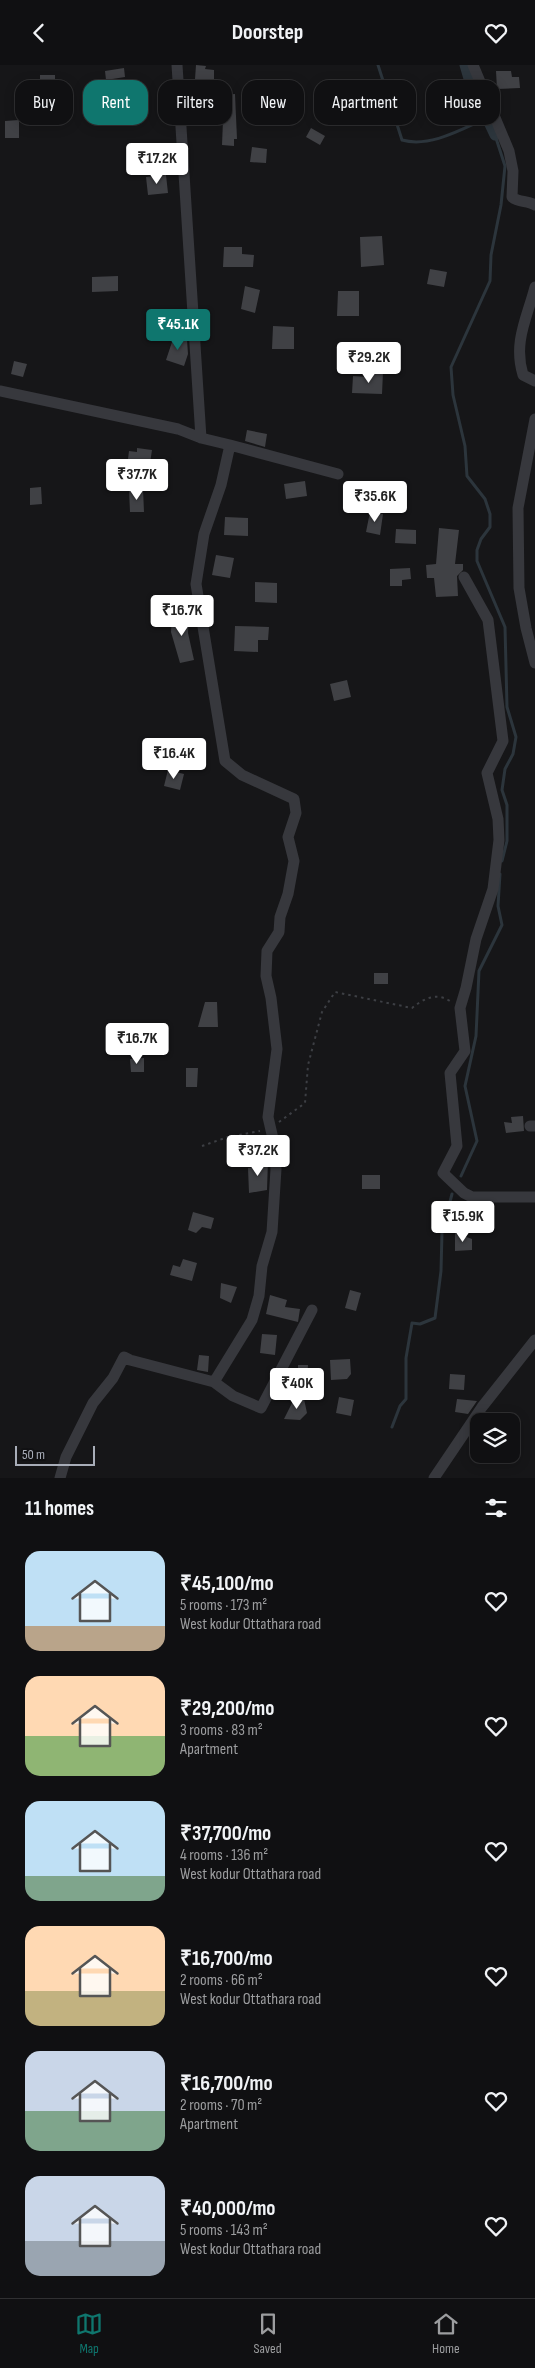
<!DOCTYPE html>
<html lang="en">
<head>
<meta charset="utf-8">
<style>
	body { margin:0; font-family:"Sofia Sans Condensed",sans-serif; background:#19191b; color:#f1f3f6; height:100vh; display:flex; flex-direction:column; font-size:19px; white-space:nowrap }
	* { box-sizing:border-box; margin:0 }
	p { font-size:16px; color:#9c9d9f }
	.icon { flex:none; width:28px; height:28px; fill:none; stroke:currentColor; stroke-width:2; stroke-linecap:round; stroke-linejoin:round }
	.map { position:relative; height:1413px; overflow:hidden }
	.drawer { display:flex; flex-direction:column; background:#101012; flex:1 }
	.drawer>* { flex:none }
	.top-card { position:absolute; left:15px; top:15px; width:505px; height:45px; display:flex; gap:10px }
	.buttons { position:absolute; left:470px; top:1348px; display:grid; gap:10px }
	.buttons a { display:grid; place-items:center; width:50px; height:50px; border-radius:10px; background:#101012; box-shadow:0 2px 12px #0003,0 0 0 1px #303032; font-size:25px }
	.scale { position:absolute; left:15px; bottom:12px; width:80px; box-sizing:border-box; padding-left:5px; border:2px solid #a8adb8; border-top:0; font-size:14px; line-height:18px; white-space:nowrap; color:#a8adb8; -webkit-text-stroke:4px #111113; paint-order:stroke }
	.price { position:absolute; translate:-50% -42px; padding:0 11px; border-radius:5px; background:#fff; color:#222; font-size:16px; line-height:32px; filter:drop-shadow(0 1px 2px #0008) }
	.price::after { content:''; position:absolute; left:50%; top:30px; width:15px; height:11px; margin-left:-8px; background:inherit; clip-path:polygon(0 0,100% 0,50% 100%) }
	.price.active { background:#0f766e; color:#fff }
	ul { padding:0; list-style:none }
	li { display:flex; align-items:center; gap:15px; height:125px; padding:0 25px }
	li span { display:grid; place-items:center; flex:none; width:140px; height:100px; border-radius:15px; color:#555 }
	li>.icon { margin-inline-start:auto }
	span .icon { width:60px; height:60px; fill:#fffc; stroke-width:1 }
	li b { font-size:21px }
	h2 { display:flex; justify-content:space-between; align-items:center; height:60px; padding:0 25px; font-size:21px }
	.tag { padding:0 18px; border-radius:15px; background:#101012; box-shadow:0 2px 12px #0003,0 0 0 1px #303032; font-size:18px; line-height:45px }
	.tag.active { background:#0f766e; color:#fff }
	header { display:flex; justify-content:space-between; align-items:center; height:65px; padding:0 25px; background:#101012; font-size:22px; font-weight:700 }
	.tabs { display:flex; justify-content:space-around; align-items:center; height:70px; border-top:1px solid #303032; background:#101012; font-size:14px; color:#9c9d9f }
	.tabs a { display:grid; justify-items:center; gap:2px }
	.tabs .active { color:#0f766e }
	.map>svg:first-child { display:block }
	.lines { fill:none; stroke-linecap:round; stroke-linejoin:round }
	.stream { stroke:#2c353c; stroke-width:3 }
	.canal { stroke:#2c353c; stroke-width:11 }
	.building { fill:#404145 }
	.path { stroke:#3d3f44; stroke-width:2; stroke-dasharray:2.5 4; stroke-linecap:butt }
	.minor { stroke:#37383d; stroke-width:11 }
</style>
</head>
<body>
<header><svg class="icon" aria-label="back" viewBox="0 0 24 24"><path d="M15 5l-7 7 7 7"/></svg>Doorstep<svg class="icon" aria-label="heart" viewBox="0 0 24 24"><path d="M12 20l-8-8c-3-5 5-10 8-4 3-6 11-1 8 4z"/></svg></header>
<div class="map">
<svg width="535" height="1413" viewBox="0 0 535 1413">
	<rect width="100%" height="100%" fill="#161618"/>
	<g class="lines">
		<path class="stream" d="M 378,0 L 402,75 C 430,83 462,64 487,53
			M 495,70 L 505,101 L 501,140 L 491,190 L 490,216 L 451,302 L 453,330 L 465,381 L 467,411 L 485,434 L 490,449 L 490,462 L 481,474 L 477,485 L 477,496 L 505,562 L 507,642 L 516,672 L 513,689 L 505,704 L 502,725 L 507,740 L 507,776 L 502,796
			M 461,1111 L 477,1076 L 465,1021 L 476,971 L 479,906 L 502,860 L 498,841 L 500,809
			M 392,1362 L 400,1341 L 406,1334 L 406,1293 L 412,1258 L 420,1259 L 435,1253 L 441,1206 L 442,1167 L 452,1129"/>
		<path class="canal" d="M 465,0 L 470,17 L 495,70"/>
	</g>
	<path class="building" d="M 196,0 L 206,1 L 205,4 L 214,5 L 214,15 L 195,14 Z
		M 124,3 L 125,12 L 106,15 L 105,6 Z
		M 496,6 L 511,6 L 512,12 L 519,12 L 520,23 L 497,24 Z
		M 40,10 L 55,10 L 55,24 L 40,24 Z
		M 235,29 L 237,74 L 234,74 L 234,81 L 222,80 L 223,55 L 209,55 L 208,44 L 215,44 L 215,30 Z
		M 19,55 L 19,73 L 5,73 L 5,56 Z
		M 311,63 L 325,71 L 320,80 L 306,72 Z
		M 252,82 L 267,84 L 266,98 L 250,97 Z
		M 175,83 L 176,101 L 160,103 L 159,84 Z
		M 166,110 L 168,128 L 148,130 L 146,112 Z
		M 382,171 L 384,200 L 361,202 L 360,172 Z
		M 224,182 L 242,182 L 242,189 L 254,190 L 253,202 L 223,202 Z
		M 430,204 L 447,207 L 444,222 L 427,219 Z
		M 118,211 L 118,226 L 92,227 L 92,212 Z
		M 245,221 L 260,225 L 255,248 L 241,244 Z
		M 338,226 L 359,226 L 359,251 L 337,251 Z
		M 273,261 L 294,262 L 294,284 L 272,284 Z
		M 174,271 L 187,275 L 188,289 L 184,301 L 166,295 Z
		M 14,296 L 27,299 L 23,312 L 11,309 Z
		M 368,306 L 383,307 L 382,329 L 352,328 L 353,311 L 368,312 Z
		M 247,365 L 267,369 L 265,382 L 245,376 Z
		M 137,383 L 152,385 L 149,405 L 127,402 L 129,386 L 137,387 Z
		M 305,416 L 307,431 L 286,434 L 284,419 Z
		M 41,422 L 42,439 L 30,440 L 30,423 Z
		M 143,424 L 144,447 L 130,447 L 129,425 Z
		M 370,447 L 383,449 L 380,470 L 366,467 Z
		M 225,452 L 248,453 L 248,471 L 224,470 Z
		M 439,463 L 459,465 L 455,499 L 463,499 L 463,505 L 457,511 L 458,531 L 436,532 L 434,513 L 427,513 L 426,500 L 436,499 Z
		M 396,464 L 416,465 L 416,479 L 395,478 Z
		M 216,490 L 234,493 L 230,513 L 212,510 Z
		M 410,503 L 411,514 L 402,515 L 402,521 L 390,521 L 390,504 Z
		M 255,517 L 277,518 L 277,538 L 255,537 Z
		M 172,549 L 189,550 L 188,568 L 194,595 L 180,598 L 171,567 Z
		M 235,561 L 269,562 L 268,575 L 258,575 L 258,587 L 234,586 Z
		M 347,615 L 351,632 L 334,636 L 330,619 Z
		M 168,705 L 184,709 L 180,725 L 164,721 Z
		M 374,908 L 388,908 L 388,919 L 374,919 Z
		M 205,937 L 217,937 L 218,962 L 198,962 Z
		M 144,993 L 144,1007 L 131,1007 L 130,994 Z
		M 186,1003 L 198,1003 L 197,1022 L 186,1022 Z
		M 523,1051 L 524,1066 L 506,1068 L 504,1057 L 512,1058 L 511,1052 Z
		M 268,1095 L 267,1125 L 249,1128 L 248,1103 L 259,1102 L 259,1096 Z
		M 362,1110 L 380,1110 L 380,1124 L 362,1124 Z
		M 193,1147 L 214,1153 L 211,1164 L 202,1162 L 196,1168 L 188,1165 Z
		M 455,1168 L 472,1174 L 472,1185 L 455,1186 Z
		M 183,1194 L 197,1198 L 192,1216 L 170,1210 L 173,1200 L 180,1202 Z
		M 221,1218 L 237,1222 L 231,1238 L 220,1233 Z
		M 350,1225 L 361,1228 L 356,1246 L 345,1243 Z
		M 270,1230 L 287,1235 L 285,1242 L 300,1244 L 298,1257 L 266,1249 Z
		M 262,1269 L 277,1270 L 275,1290 L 260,1288 Z
		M 199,1290 L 209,1291 L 208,1307 L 197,1305 Z
		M 350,1294 L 351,1309 L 347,1314 L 331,1315 L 330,1295 Z
		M 298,1300 L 308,1300 L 307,1316 L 298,1316 Z
		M 450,1309 L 465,1310 L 464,1325 L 449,1324 Z
		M 295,1332 L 304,1334 L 307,1348 L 300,1355 L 284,1354 Z
		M 339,1332 L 354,1335 L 351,1351 L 336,1348 Z
		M 457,1334 L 477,1336 L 468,1349 L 455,1347 Z"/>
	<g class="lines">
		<path class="path" d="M 279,1057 L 305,1038 L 308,1000 L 322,947 L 335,927 L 412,943 C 423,934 436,927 450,936
			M 202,1081 L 228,1072 L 260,1066"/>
		<path class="minor" d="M 177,0 L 201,373
			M 473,0 L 509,86 L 513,106 L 512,132 C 519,138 527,135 535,140
			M 535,222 C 527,253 513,277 523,310 L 535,316
			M 0,326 L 178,364 L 201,373 L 230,380 L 221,420 L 204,469 L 196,519 L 225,696 L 242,710 L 294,734 L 296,748 L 288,772 L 294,796 L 288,829 L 280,852 L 279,867 L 267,886 L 266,911 L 271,933 L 277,984 L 268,1052 L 274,1078 L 276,1104 L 272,1167 L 262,1201 L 259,1231 L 252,1255 L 214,1317 L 130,1295 L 124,1292 L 113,1313 L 93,1338 L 66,1392 L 60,1413
			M 535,354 L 518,443 L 519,523 L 526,563 L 535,598
			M 230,380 L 338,409
			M 464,512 L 488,555 L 503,676 L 487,708 L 498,754 L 499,775 L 493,824 L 476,874 L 466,923 L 460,943 L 465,986 L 450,1008 L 457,1081 L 443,1108 L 464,1128 L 472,1132 L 535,1132
			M 530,1061 L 535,1061
			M 214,1317 L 233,1331 L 261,1343 L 312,1245
			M 434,1413 L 482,1342 L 535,1275"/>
	</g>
</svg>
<div class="buttons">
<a><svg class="icon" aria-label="layers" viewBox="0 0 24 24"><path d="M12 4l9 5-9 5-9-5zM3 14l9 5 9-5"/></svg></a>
</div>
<div class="scale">50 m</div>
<b class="price" style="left:157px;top:120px">₹17.2K</b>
<b class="price active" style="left:178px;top:286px">₹45.1K</b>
<b class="price" style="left:369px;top:319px">₹29.2K</b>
<b class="price" style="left:137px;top:436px">₹37.7K</b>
<b class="price" style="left:375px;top:458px">₹35.6K</b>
<b class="price" style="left:182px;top:572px">₹16.7K</b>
<b class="price" style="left:174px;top:715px">₹16.4K</b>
<b class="price" style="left:137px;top:1000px">₹16.7K</b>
<b class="price" style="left:258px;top:1112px">₹37.2K</b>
<b class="price" style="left:463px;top:1178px">₹15.9K</b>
<b class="price" style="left:297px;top:1345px">₹40K</b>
<div class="top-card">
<a class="tag">Buy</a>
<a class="tag active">Rent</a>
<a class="tag">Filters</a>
<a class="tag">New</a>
<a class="tag">Apartment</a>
<a class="tag">House</a>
</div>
</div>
<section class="drawer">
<h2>11 homes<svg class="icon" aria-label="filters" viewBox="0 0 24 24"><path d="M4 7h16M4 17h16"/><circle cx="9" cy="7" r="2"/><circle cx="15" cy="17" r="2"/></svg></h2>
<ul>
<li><span style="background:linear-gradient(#bfe0f5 75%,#b9a48a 0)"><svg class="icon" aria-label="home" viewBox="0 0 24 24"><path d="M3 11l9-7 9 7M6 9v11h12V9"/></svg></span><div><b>₹45,100/mo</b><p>5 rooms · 173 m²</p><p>West kodur Ottathara road</p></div><svg class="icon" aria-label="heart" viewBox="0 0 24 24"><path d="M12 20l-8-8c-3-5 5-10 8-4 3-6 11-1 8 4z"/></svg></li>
<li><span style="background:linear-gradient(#ffd9b3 60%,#8fb573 0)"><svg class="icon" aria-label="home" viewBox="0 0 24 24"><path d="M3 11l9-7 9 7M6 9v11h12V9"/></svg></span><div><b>₹29,200/mo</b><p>3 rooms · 83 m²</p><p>Apartment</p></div><svg class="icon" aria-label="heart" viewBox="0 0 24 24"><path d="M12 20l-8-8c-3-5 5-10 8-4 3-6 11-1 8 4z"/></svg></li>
<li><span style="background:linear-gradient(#bfe0f5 75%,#7fa58c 0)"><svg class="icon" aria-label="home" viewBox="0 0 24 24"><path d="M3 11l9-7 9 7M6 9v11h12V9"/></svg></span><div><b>₹37,700/mo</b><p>4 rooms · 136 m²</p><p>West kodur Ottathara road</p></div><svg class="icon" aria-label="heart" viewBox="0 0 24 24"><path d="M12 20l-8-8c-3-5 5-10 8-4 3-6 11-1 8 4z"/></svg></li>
<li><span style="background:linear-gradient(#ffd9b3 65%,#c2b280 0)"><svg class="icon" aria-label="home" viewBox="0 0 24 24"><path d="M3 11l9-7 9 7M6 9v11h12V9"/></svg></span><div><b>₹16,700/mo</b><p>2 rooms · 66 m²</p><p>West kodur Ottathara road</p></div><svg class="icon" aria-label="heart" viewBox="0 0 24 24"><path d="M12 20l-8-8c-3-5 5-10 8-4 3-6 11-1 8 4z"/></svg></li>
<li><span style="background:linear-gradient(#c9d6e8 60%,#7fa58c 0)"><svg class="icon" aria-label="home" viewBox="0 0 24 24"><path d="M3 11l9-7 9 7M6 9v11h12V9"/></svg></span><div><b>₹16,700/mo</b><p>2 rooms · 70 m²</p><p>Apartment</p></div><svg class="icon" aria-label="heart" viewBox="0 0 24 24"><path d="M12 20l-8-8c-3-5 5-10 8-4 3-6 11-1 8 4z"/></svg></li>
<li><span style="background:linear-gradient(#c9d6e8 65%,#9aa5b1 0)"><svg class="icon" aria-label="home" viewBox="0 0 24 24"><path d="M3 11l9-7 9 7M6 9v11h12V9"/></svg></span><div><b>₹40,000/mo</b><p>5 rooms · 143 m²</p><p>West kodur Ottathara road</p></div><svg class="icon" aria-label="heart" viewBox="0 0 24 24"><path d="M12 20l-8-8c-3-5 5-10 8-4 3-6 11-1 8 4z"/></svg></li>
</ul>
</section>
<nav class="tabs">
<a class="active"><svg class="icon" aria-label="map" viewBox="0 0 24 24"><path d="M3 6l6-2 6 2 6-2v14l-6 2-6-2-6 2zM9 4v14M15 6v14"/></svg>Map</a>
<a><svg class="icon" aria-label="saved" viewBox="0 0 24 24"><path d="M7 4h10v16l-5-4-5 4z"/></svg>Saved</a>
<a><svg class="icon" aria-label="home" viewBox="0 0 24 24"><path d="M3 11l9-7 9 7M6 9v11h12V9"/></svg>Home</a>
</nav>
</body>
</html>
